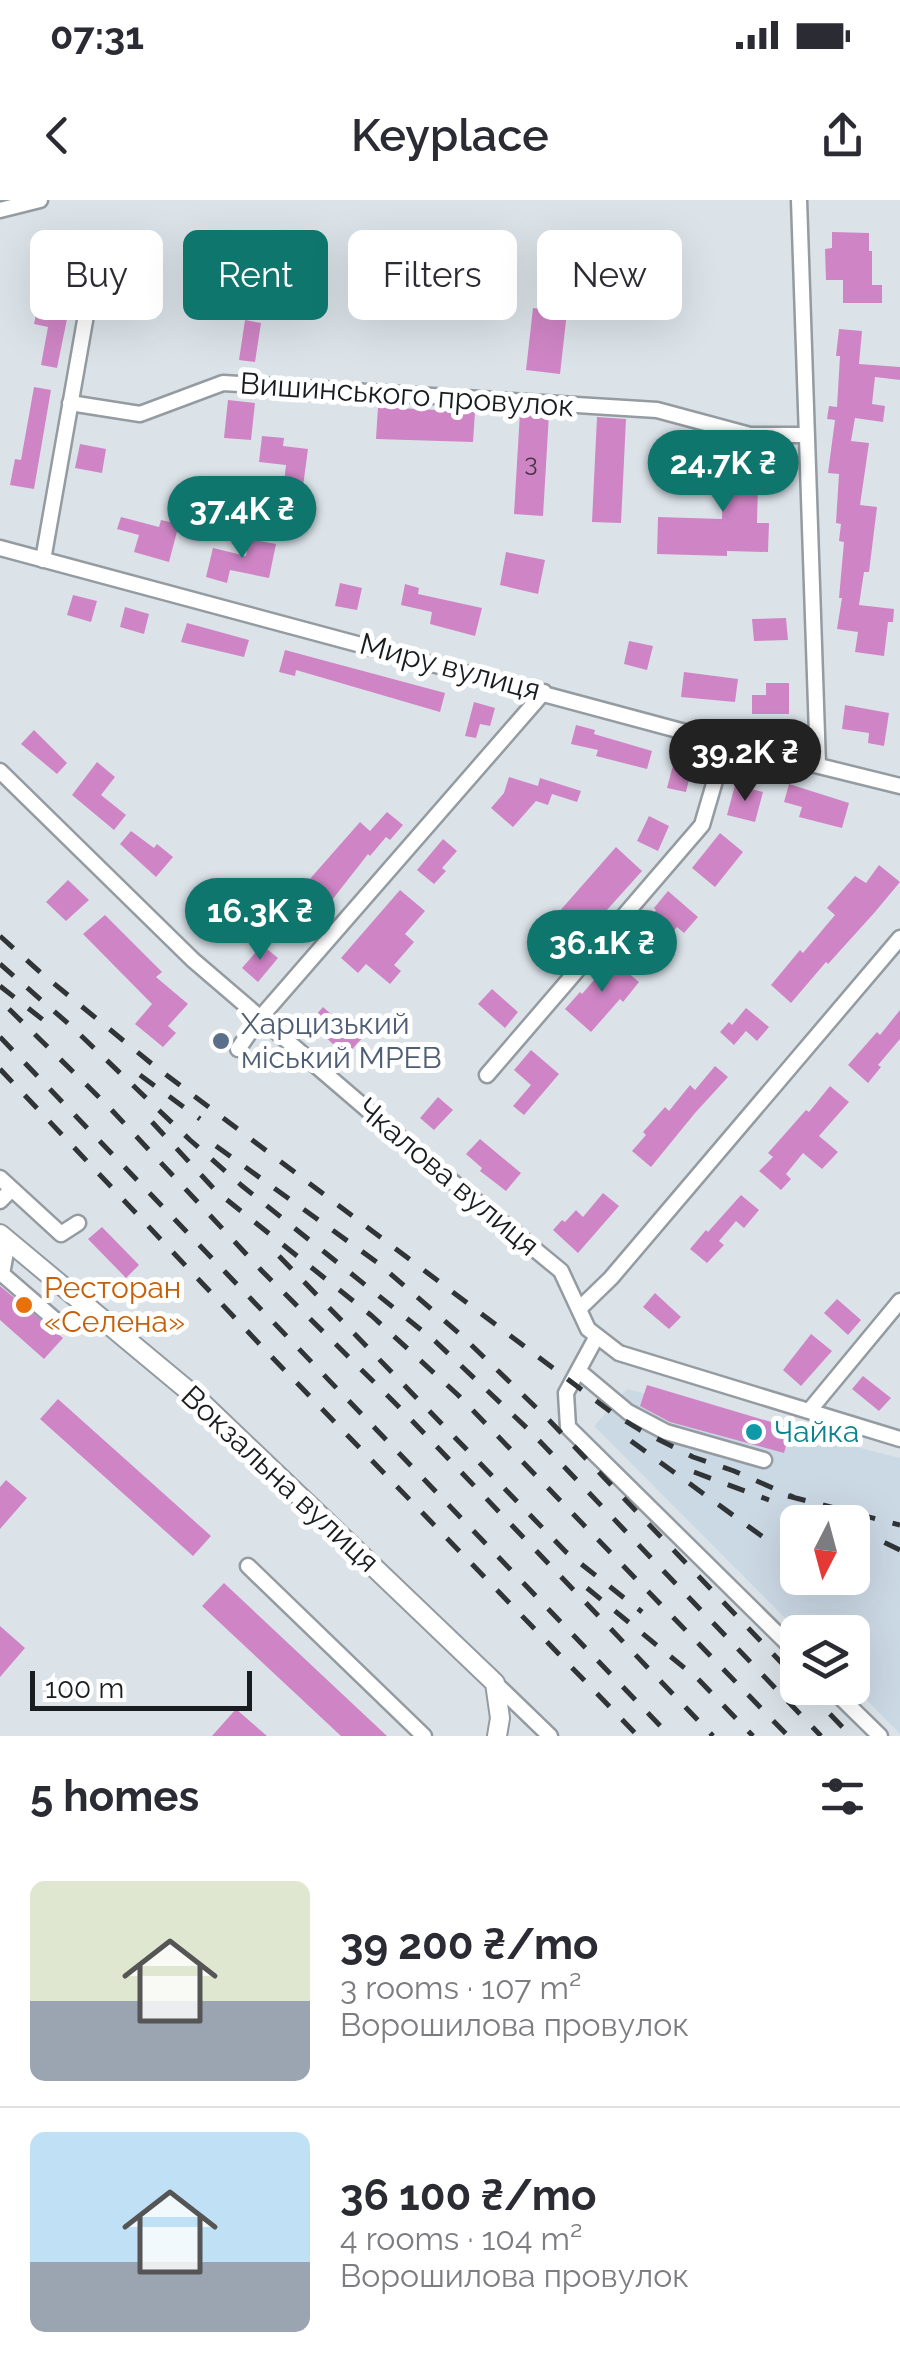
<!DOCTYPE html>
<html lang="en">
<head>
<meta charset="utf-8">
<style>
	body { margin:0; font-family:Raleway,sans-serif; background:#f2f2f3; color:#2b2b33; height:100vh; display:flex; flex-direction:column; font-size:38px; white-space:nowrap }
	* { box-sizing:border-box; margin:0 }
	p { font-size:32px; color:#7c7c81 }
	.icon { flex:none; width:55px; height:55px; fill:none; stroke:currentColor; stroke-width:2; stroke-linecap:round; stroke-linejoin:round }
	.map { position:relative; height:1536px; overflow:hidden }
	.side { display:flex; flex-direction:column; background:#fff; flex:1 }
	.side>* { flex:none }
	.banner { position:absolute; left:30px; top:30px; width:840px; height:90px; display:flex; gap:20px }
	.needle { width:65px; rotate:186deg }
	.controls { position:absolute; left:780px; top:1305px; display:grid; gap:20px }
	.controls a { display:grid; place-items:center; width:90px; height:90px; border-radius:15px; background:#fff; box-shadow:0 10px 40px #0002; font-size:50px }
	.scale { position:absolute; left:30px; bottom:25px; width:222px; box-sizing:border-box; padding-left:10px; border:5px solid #1a1d1f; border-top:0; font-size:28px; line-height:35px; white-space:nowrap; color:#1a1d1f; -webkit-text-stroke:8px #fff; paint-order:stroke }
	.price { position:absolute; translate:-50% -85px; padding:0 22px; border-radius:35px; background:#0f766e; color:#fff; font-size:32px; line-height:65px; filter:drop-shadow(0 2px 5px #0008) }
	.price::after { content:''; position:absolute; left:50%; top:60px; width:30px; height:22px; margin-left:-15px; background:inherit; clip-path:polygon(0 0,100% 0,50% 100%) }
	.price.current { background:#222; color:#fff }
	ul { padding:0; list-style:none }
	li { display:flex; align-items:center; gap:30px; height:250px; padding:0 30px }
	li+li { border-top:2px solid #e1e1e2 }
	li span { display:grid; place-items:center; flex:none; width:280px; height:200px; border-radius:15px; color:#555 }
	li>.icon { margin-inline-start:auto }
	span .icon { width:120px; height:120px; fill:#fffc; stroke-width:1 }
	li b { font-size:42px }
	h2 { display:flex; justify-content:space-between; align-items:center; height:120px; padding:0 30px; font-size:42px }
	.chip { padding:0 35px; border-radius:15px; background:#fff; box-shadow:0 10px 40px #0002; font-size:35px; line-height:90px }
	.chip.current { background:#0f766e; color:#fff }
	.status { display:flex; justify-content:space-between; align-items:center; height:70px; padding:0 50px; background:#fff; direction:ltr }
	.status svg { height:28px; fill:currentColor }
	header { display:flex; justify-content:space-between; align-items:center; height:130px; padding:0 30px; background:#fff; font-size:45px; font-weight:600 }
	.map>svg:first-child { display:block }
	.built { fill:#cbd9e5; fill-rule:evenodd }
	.building { fill:#cf85c5 }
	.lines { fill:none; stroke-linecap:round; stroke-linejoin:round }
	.minor-casing { stroke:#949ba1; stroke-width:19 }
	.major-casing { stroke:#949ba1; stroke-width:22 }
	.minor { stroke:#fff; stroke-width:14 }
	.major { stroke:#fff; stroke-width:18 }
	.rail { stroke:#303436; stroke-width:5; stroke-dasharray:18 18; stroke-linecap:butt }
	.service-dot { fill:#5c6f8a; stroke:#fff; stroke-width:4 }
	.food-dot { fill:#e8710a; stroke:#fff; stroke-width:4 }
	.culture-dot { fill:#0f9aa8; stroke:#fff; stroke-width:4 }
	.labels { text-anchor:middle; stroke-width:10; stroke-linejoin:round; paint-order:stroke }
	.number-label { font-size:25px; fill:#473748 }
	.street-label { font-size:30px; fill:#1a1d1f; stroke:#fff }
	.service-label { font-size:30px; fill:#4e5e75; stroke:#fff; text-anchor:start }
	.food-label { font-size:30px; fill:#c56008; stroke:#fff; text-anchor:start }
	.culture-label { font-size:30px; fill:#0d838f; stroke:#fff; text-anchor:start }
</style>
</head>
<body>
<div class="status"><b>07:31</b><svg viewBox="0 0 49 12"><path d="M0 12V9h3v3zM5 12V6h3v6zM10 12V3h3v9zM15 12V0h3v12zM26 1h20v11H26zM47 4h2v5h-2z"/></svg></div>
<header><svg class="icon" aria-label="back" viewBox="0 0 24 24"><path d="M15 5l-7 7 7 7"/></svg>Keyplace<svg class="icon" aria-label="share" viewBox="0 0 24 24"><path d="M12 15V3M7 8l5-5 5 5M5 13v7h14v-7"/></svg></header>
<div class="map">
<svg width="900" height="1536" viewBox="0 0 900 1536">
	<rect width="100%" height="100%" fill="#dbe3e9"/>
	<path class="built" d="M 627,1189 L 900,1258 L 900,1534 L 853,1486 L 852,1432 L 799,1432 L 594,1226 ZM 798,1322 L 852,1322 L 852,1378 L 798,1378 Z"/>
	<path class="building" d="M 832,32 L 869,33 L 869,51 L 872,51 L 872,85 L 882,85 L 882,103 L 843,103 L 843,80 L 826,80 L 825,49 L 832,48 Z
		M 115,55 L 145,60 L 143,75 L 134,74 L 130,108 L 109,106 Z
		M 533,108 L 567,112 L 560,174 L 526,170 Z
		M 37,109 L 68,114 L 57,168 L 41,165 L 48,127 L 34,124 Z
		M 245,120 L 261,123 L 255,162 L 239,160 Z
		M 839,129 L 862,131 L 859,164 L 900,167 L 900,180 L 875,177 L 872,204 L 885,206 L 883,222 L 855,218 L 851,241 L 869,243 L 860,305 L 877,307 L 869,372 L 864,372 L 859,405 L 894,409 L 893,422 L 888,422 L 884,456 L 855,452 L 858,432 L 837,429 L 842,398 L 839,398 L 844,342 L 839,341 L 841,324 L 836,323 L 839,274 L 828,273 L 835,220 L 827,219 L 829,206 L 837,207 L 840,156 L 836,156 Z
		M 34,187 L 51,190 L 34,289 L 10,285 L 15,259 L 21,260 Z
		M 228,200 L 255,203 L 251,240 L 224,238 Z
		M 378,207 L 475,212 L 473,242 L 376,239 Z
		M 520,212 L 549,214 L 543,316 L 514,314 Z
		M 597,217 L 626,219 L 621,323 L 592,322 Z
		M 262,236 L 284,238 L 283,246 L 308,249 L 302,294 L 283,292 L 286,265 L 259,262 Z
		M 80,244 L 106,249 L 102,273 L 75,268 Z
		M 724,245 L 759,246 L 757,323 L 769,323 L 768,352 L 727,351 L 727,356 L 657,354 L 658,317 L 722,319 Z
		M 121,317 L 159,327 L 161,320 L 179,324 L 169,362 L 134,352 L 139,335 L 117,329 Z
		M 249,339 L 276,344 L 269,378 L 230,370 L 227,383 L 206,377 L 213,348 L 246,356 Z
		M 506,352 L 545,360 L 538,394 L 500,385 Z
		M 340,383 L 362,388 L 357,410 L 335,406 Z
		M 405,384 L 419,388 L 418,394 L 482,408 L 475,436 L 430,424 L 432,412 L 401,405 Z
		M 73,395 L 97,401 L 91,422 L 67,415 Z
		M 125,407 L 149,414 L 144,434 L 120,427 Z
		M 786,418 L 788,440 L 754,441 L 752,419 Z
		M 187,423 L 249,440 L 244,457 L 181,442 Z
		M 629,441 L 653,446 L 647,470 L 624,464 Z
		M 285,450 L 445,493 L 440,512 L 296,470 L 295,476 L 279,472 Z
		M 684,472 L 738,479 L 735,502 L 681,497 Z
		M 766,483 L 789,483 L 789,514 L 752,514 L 752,495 L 766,495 Z
		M 474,502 L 495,508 L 490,526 L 480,524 L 476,538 L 465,536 Z
		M 845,505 L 889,513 L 884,546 L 868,543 L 869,533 L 842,529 Z
		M 576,525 L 595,530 L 594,534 L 652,551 L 647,569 L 596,556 L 598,550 L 571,544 Z
		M 34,530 L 67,563 L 57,574 L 21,544 Z
		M 676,554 L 694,559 L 686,592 L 667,588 Z
		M 97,562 L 115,577 L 101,595 L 126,615 L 114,630 L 72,595 Z
		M 509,577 L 538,586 L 540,578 L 581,591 L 577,602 L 552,594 L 548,605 L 536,601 L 513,627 L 491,608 L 504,593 Z
		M 789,584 L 849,603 L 842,628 L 799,617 L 802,607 L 784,602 Z
		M 735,585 L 763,592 L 755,622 L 727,615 Z
		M 387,612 L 403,625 L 390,640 L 386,637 L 370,656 L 368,654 L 332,700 L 309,680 L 360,622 L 370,631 Z
		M 649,616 L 669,626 L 658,651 L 637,641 Z
		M 131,631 L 154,648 L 157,644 L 173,657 L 156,677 L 120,644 Z
		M 720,633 L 743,652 L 715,687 L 692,668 Z
		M 443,639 L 457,651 L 442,668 L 446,671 L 434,684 L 417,670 Z
		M 616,647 L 642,671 L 562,760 L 540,741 L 561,716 L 558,713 Z
		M 879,665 L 900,682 L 875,712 L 828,764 L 826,762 L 791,803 L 771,785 L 800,750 L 803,753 L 835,715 L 827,708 L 855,676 L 866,683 Z
		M 68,680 L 89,700 L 66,721 L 46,702 Z
		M 400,690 L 425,711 L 405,734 L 414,742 L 394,765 L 401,771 L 390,784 L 366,764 L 358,773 L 341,758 Z
		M 668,691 L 698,717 L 684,733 L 677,727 L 649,759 L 628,741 L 656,710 L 654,708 Z
		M 105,715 L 162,772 L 156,777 L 188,804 L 168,826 L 176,833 L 163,847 L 135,824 L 152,804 L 83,734 Z
		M 262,745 L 278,758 L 258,782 L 242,768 Z
		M 612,759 L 639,782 L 623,802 L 620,799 L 591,832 L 565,809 L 580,792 L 582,794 Z
		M 492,789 L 518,812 L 505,828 L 478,804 Z
		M 323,807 L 340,822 L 345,816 L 365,835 L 346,856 L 321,833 L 319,835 L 307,825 Z
		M 746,808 L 769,827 L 757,841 L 746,831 L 734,845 L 720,832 L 729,822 L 732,825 Z
		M 900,810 L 900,839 L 878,865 L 881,867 L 868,883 L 848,865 L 877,832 L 880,835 Z
		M 531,850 L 559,874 L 524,915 L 513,906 L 531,885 L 514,870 Z
		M 715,866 L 728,877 L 695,913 L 651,967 L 632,951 L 646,935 L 643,932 L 665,907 L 669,911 L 690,885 L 695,890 Z
		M 830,886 L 849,902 L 819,936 L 838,952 L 822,969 L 803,953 L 786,974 L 791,979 L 781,990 L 759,971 L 773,957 L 768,953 L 806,910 L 809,912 Z
		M 438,897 L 453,910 L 434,930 L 420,918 Z
		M 480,939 L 521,973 L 506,991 L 480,971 L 482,968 L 466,954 Z
		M 603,993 L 619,1006 L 578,1053 L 553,1030 L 562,1020 L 565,1022 L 576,1010 L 583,1017 Z
		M 741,995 L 759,1010 L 744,1028 L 736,1021 L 719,1041 L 724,1045 L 707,1063 L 690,1049 L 706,1030 L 708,1032 Z
		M 102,1027 L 139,1065 L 126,1078 L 88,1039 Z
		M 0,1086 L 63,1138 L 44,1159 L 0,1120 Z
		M 655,1093 L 681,1117 L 669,1129 L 643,1107 Z
		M 837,1099 L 861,1120 L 848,1135 L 824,1113 Z
		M 811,1134 L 832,1151 L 801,1186 L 783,1170 Z
		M 863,1176 L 891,1198 L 879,1211 L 852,1189 Z
		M 647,1185 L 791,1228 L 784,1253 L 670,1222 L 640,1206 Z
		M 58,1199 L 211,1336 L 193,1356 L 40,1219 Z
		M 6,1280 L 27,1298 L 0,1329 L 0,1287 Z
		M 224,1383 L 387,1536 L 341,1536 L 202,1406 Z
		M 0,1426 L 25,1448 L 0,1477 Z
		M 236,1509 L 267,1536 L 212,1536 Z"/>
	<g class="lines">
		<defs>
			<path id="minor" d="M 799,0 L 818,565
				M 0,10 L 40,0
				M 70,203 L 140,214 L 223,183 L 657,210 L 750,235 L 807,235
				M 0,348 L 726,543 L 900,586
				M 43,360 L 99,41
				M 0,571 L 193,760 L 426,960 L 561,1071 L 588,1129 L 619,1153 L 900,1239
				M 238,849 L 260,818 L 544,492
				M 487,875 L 702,625 L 726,543
				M 0,978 L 12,989
				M 0,1001 L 12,989 L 61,1034 L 78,1023
				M 8,1041 L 2,1074 L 60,1124 L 92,1110
				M 579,1109 L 611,1078 L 900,738
				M 597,1136 L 566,1193 L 568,1227 L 798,1454
				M 579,1171 L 628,1212 L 666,1232 L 764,1260
				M 809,1211 L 900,1101
				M 248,1366 L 424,1536
				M 495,1483 L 550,1536
				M 831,1488 L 880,1536"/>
			<path id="major" d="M 0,1034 L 197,1198 L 495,1483 L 500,1518 L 497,1536"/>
		</defs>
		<use href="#minor" class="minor-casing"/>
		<use href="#major" class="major-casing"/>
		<use href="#minor" class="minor"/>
		<use href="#major" class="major"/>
		<path class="rail" d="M 0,736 L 41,773 L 152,864 L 611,1212 L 640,1230 L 693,1257 L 734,1271 L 798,1299
			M 0,764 L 71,826 L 190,940 L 241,985 L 435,1141 L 530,1231 L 821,1536
			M 0,786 L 47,823
			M 9,809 L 107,905 L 262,1071 L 398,1206 L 713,1536
			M 0,837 L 670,1536
			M 0,869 L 268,1153 L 638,1536
			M 140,875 L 200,919
			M 152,922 L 216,991 L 372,1116 L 458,1195 L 788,1536
			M 216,946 L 378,1063 L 461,1135 L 547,1218 L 798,1480
			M 279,1056 L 566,1352 L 642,1412
			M 631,1241 L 763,1337
			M 694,1272 L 769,1300
			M 788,1296 L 900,1325
			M 852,1327 L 900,1350
			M 587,1388 L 698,1479 L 753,1536
			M 805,1488 L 851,1536"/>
	</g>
	<circle class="service-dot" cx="221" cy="841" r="10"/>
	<circle class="food-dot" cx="24" cy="1105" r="10"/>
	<circle class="culture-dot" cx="754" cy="1232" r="10"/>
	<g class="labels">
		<g class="number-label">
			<text x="531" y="271">3</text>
		</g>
		<g class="street-label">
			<text transform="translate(407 195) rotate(4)" y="10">Вишинського провулок</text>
			<text transform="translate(450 467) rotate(15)" y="10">Миру вулиця</text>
			<text transform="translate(448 977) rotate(40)" y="10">Чкалова вулиця</text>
			<text transform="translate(280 1279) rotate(43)" y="10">Вокзальна вулиця</text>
		</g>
		<g class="service-label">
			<text x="241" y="834">Харцизький<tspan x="241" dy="34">міський МРЕВ</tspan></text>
		</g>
		<g class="food-label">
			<text x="44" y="1098">Ресторан<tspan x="44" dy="34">«Селена»</tspan></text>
		</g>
		<g class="culture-label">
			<text x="774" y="1242">Чайка</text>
		</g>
	</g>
</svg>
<div class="controls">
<a><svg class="needle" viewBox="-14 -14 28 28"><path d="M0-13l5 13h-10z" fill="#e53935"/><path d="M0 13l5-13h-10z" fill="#7c7c81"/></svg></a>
<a><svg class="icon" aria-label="layers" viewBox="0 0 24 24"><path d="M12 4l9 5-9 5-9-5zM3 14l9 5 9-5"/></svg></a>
</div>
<div class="scale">100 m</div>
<b class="price" style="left:723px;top:315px">24.7K ₴</b>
<b class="price" style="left:242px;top:361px">37.4K ₴</b>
<b class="price current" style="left:745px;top:604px">39.2K ₴</b>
<b class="price" style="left:260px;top:763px">16.3K ₴</b>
<b class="price" style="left:602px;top:795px">36.1K ₴</b>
<div class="banner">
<a class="chip">Buy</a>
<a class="chip current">Rent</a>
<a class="chip">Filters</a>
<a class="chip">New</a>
</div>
</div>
<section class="side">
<h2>5 homes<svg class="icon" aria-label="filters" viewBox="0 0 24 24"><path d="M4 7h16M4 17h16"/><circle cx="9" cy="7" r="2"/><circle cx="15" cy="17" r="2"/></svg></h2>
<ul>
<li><span style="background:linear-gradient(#dfe7d0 60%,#9aa5b1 0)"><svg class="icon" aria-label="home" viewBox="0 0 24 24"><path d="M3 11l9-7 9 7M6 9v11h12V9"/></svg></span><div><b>39 200 ₴/mo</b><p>3 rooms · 107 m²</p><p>Ворошилова провулок</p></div></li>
<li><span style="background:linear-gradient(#bfe0f5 65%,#9aa5b1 0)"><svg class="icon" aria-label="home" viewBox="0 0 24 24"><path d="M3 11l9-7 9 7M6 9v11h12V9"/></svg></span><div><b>36 100 ₴/mo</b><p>4 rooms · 104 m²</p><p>Ворошилова провулок</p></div></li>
</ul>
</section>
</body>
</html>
